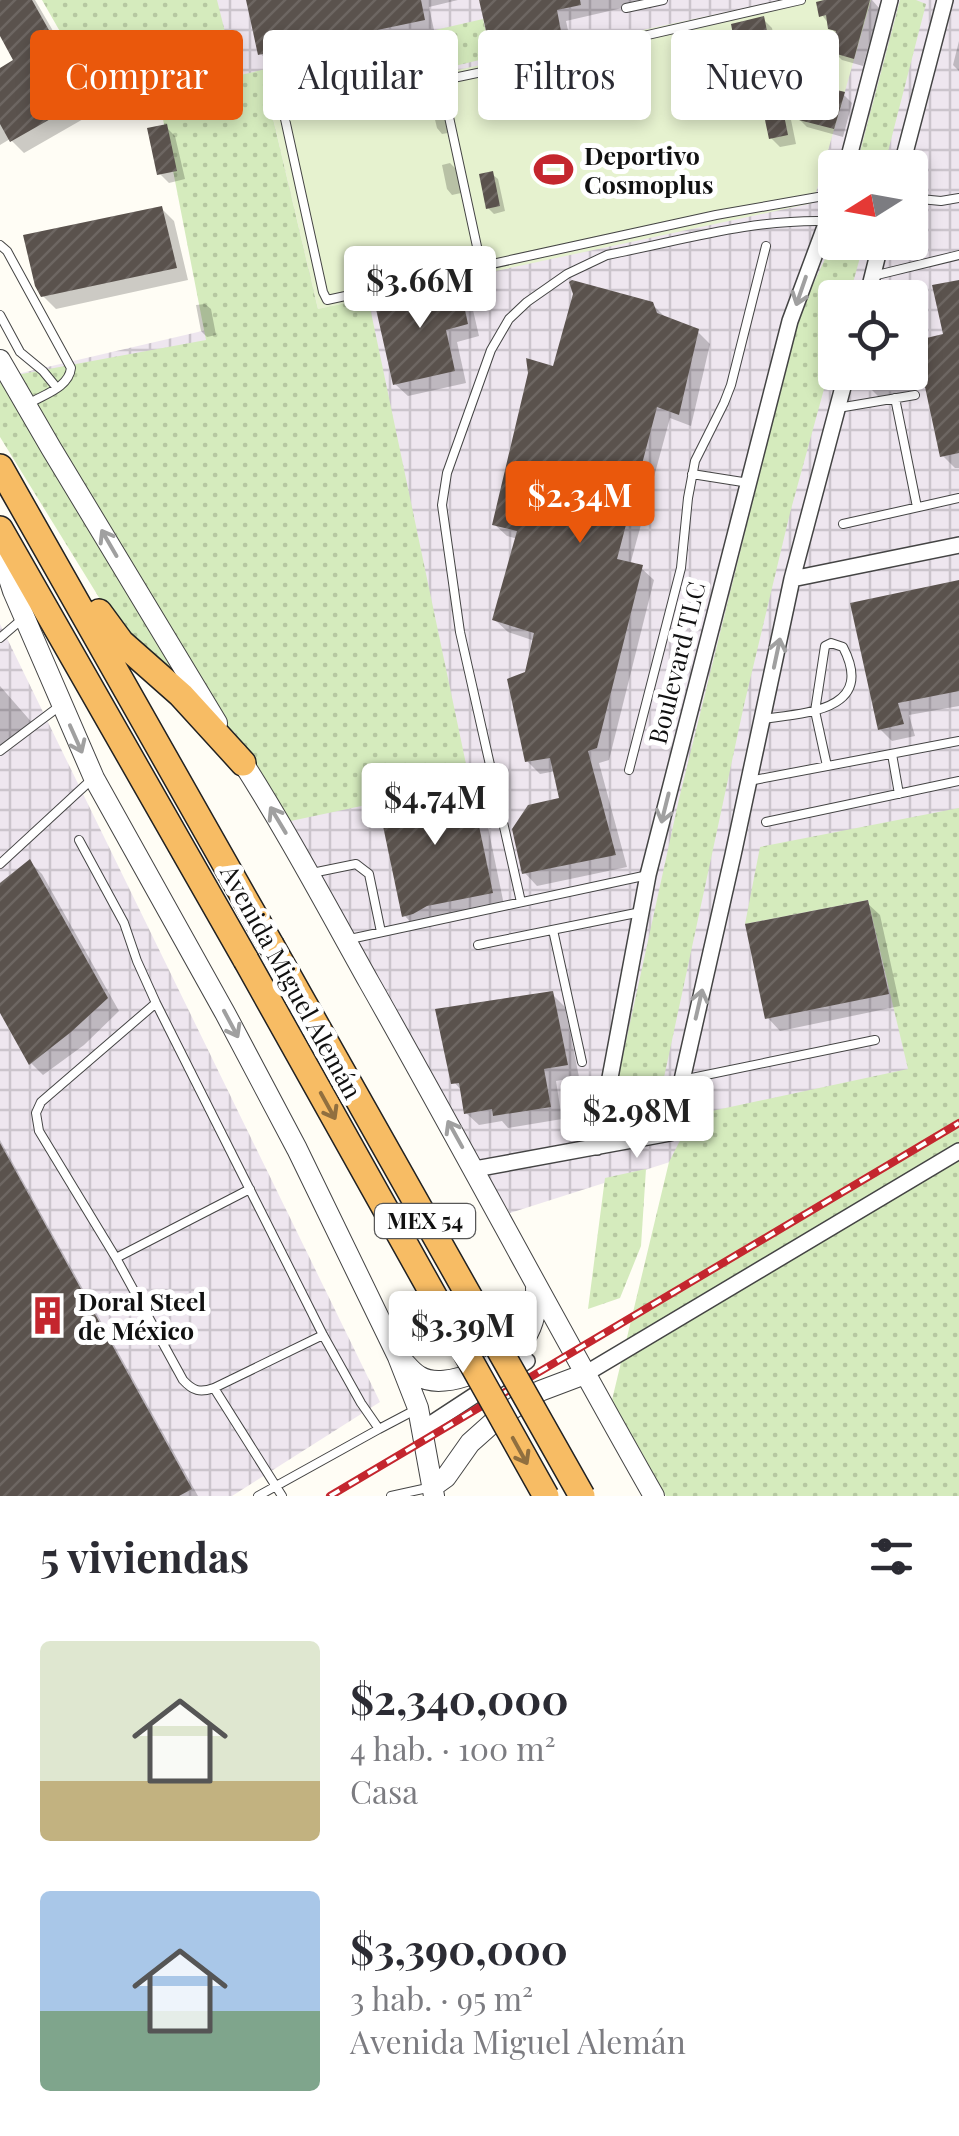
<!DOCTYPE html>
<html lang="es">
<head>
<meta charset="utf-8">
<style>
	body { margin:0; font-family:"Playfair Display",serif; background:#f7f7f7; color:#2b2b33; height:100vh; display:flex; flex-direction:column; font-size:38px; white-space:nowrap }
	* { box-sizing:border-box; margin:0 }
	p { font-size:32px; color:#7c7c81 }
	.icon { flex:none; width:55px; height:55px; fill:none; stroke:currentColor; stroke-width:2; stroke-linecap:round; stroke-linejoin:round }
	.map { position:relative; height:1496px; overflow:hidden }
	.panel { display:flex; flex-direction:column; background:#fff; flex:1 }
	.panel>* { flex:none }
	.banner { position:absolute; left:30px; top:30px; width:900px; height:90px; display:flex; gap:20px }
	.needle { width:65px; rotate:259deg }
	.controls { position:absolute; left:818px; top:150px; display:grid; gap:20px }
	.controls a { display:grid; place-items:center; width:110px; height:110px; border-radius:10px; background:#fff; box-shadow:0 5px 15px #0003; font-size:50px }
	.price { position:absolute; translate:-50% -85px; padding:0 22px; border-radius:10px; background:#fff; color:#222; font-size:32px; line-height:65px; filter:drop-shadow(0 2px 5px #0008) }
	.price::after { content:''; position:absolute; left:50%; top:60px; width:30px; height:22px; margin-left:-15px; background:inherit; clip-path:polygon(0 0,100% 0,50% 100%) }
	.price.selected { background:#ea580c; color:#fff }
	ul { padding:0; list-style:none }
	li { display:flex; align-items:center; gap:30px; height:250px; padding:0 40px }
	li span { display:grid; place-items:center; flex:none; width:280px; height:200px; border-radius:10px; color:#555 }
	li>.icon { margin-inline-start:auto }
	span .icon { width:120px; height:120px; fill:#fffc; stroke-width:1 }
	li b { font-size:42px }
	h2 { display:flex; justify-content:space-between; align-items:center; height:120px; padding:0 40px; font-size:42px }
	.chip { padding:0 35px; border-radius:10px; background:#fff; box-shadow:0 5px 15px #0003; font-size:35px; line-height:90px }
	.chip.selected { background:#ea580c; color:#fff }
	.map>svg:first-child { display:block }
	.industrial { fill:url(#industrial-grid); fill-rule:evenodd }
	.grass { fill:url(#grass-dots) }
	.pitch { fill:#e6f2cf }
	.shadow { fill:#0003 }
	.building { fill:url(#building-hatch) }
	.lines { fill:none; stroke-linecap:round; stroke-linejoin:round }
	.service-casing { stroke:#444; stroke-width:10 }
	.minor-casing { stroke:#444; stroke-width:18 }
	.tertiary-casing { stroke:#444; stroke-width:22 }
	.trunk-casing { stroke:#222; stroke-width:28 }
	.service { stroke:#fff; stroke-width:8 }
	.minor { stroke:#fff; stroke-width:15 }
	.tertiary { stroke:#fff; stroke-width:20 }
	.trunk { stroke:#f7bc64; stroke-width:25 }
	.rail-casing { stroke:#c4262e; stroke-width:8 }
	.rail { stroke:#fff; stroke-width:4; stroke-dasharray:11; stroke-linecap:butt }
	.trunk-bridge-casing { stroke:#222; stroke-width:28; stroke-linecap:butt }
	.trunk-bridge { stroke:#f7bc64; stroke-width:25 }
	.oneway { stroke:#a0a0a0 }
	.oneway2 { stroke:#906f3f }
	.labels { text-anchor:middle; stroke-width:10; stroke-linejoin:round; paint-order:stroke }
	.shield { fill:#fff; stroke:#585858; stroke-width:2.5 }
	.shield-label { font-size:22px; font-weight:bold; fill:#111 }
	.poi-label { font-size:25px; font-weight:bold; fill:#111; stroke:#fff; text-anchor:start }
	.street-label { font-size:25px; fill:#111; stroke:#fff }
</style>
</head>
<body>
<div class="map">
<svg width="959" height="1496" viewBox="0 0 959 1496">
	<defs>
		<pattern id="industrial-grid" width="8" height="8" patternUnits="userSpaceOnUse" patternTransform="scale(2.5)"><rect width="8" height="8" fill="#eee6ef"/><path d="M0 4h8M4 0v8" fill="none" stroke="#cbc4cc"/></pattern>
		<pattern id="grass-dots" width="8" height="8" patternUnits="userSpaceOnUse" patternTransform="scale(2.5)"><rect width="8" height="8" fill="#d5ebbd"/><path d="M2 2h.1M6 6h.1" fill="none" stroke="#b6c8a1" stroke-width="1.8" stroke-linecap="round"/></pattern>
		<pattern id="building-hatch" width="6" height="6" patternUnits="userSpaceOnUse" patternTransform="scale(2.5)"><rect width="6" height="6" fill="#5a524d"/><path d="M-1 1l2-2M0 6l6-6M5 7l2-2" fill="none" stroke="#6d6662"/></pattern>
	</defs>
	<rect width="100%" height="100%" fill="#fffdf5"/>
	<path class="industrial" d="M 106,0 L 959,0 L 959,1070 L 510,1213 L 0,384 L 0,378 L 211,329 L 167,124 ZM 835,168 L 910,168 L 910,242 L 835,242 ZM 835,298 L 910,298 L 910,372 L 835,372 Z
		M 0,624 L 380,1402 L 232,1496 L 0,1496 Z"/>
	<path class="grass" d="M 42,0 L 217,0 L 236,76 L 483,19 L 492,57 L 271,110 L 318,309 L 368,298 L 470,783 L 286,822 L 235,733 L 124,638 L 0,437 L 0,378 L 206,340 L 161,109 L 110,119 Z
		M 900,0 L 916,0 L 926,4 L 884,167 L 856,167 Z
		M 835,238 L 835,242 L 864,243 L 849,297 L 835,298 L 835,349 L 790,513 L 744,705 L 654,1124 L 606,1133 L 679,799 L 799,314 Z
		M 959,808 L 959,1496 L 666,1496 L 612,1400 L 669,1162 L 693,1115 L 908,1069 L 868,900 L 745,924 L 760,847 Z
		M 646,1169 L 641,1246 L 620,1298 L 588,1309 L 605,1178 Z"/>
	<path class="pitch" d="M 783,0 L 871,0 L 813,203 L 318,309 L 271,110 Z"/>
	<path class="shadow" d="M 0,0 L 35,0 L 70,60 L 57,68 L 85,118 L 24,153 L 10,139 L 0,145 L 0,71 L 16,60 L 0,31 Z
		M 249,0 L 458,0 L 429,7 L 434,30 L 271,65 L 261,54 Z
		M 482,0 L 657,0 L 566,21 L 573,53 L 505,66 L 494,56 Z
		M 836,0 L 872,0 L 879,8 L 863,66 L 842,60 L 833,51 L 837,35 L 822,15 Z
		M 763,19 L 772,28 L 796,144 L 780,147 L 771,138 L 759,82 L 753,84 L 744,75 Z
		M 959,41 L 959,71 L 953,65 Z
		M 608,59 L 613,64 L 616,78 L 587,84 L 582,78 Z
		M 843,94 L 852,103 L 843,137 L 807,127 L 798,118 Z
		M 437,105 L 443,111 L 448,133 L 442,134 L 437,128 L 432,107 Z
		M 166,127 L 175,136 L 185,179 L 169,183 L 159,173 Z
		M 450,163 L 456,169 L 461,193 L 452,195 L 447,189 L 442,165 Z
		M 492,174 L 498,179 L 505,211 L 494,214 L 488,208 Z
		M 162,209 L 174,221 L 188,280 L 56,309 L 43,296 Z
		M 959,283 L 959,468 L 955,468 L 943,456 L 928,387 L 880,398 L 867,385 L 865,377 L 866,372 L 910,372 L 910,345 L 946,336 Z
		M 458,284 L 470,297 L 479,336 L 457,342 L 466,383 L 408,396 L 395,384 Z
		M 205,304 L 211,309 L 216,335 L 207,337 L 201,331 L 196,305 Z
		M 652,304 L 665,317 L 697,331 L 710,344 L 691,426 L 670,418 L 630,565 L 641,568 L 654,580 L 609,760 L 599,763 L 627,867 L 537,886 L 525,873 L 562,800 L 556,771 L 540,774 L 527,761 L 527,674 L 535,641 L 508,632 L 495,620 L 518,539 L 507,536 L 494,524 L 555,369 Z
		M 959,582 L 959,706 L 909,715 L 915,736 L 892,741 L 880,729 Z
		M 0,686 L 34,725 L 0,754 Z
		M 469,786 L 482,798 L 504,905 L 416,928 L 404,915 Z
		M 30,862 L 42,874 L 119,1011 L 84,1045 L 43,1075 L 31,1063 L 0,1007 L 0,888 Z
		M 867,903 L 880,915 L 900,1006 L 780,1031 L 768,1018 Z
		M 552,994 L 565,1007 L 579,1077 L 556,1081 L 562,1119 L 508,1128 L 502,1121 L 479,1125 L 466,1113 L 463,1092 L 454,1082 Z
		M 0,1140 L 198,1496 L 0,1496 Z"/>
	<path class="building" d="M 0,0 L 32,0 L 59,48 L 46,56 L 75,105 L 10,142 L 0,124 L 0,68 L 13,60 L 0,36 Z
		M 246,0 L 421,0 L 425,20 L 258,55 Z
		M 479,0 L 580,0 L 581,5 L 557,10 L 563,42 L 492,57 Z
		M 824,0 L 870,0 L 854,59 L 830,52 L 836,31 L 828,29 L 826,15 L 819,17 L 816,2 Z
		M 764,16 L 788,135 L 769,139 L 755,73 L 741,76 L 731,24 Z
		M 609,56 L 612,72 L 579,79 L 576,63 Z
		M 804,82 L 845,92 L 834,129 L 795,119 Z
		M 167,124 L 177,171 L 157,175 L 147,128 Z
		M 493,171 L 500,206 L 486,209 L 479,174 Z
		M 162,206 L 177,268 L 41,297 L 35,286 L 23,235 Z
		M 572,280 L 653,302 L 657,313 L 699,329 L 679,415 L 657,407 L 617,559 L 643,565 L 597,748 L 588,751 L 616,855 L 522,874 L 512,829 L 528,805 L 559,798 L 550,758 L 525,762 L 507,679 L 525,672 L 534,633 L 492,620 L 517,531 L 492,525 L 528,373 L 526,358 L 553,366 L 573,294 L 569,282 Z
		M 959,280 L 959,453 L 940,457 L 922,373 L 910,376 L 910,342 L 943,334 L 932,285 Z
		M 459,282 L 468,324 L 446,330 L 455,371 L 393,385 L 374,300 Z
		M 959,580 L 959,691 L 898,703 L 904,724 L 878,730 L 850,603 Z
		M 470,783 L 493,893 L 427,906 L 413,914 L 402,917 L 378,802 Z
		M 30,859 L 108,998 L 71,1032 L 29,1065 L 0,1013 L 0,883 Z
		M 868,900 L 889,994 L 765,1019 L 745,924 Z
		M 553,991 L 568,1065 L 544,1069 L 551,1107 L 493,1116 L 492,1109 L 464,1114 L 459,1083 L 451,1084 L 435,1009 Z
		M 0,1143 L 192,1489 L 179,1496 L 0,1496 Z"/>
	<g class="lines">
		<defs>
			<path id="service" d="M 801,0 L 530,62 L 301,110 L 290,112 L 285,119 L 323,292 L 327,300 L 716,215 L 835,194
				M 626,8 L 663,0
				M 441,80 L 481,265
				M 910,198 L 941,201 L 959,198
				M 0,245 L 7,251 L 71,368 C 69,387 45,394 30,403
				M 873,276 L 959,255
				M 0,315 L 20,352 L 43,371 L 57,388
				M 895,398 L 917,507
				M 838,408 L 915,395
				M 692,474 L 749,483
				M 843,524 L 959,498
				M 0,638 L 21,620
				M 762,719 C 805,713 876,711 843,647 L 831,643 L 825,646 L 815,711 L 827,766
				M 0,751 L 61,705
				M 892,754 L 899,794
				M 629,770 L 681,568 L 688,498 L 695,461 L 724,403 L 731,385 L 766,246
				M 749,781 L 959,741
				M 766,822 L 959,781
				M 79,840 L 124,923 L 137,961 L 156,1003 L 323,1335 L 361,1403 L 379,1429 L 417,1409
				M 0,864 L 90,781
				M 312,873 L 356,864 L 369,874 L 381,932
				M 521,902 L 460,632 L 442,505 L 447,473 L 491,350 L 509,319 L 527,302 L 567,274 L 607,255 C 680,241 752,219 826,221
				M 553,930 L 582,1062
				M 350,939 L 648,875
				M 478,945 L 641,912
				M 156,1003 L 41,1102 L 36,1113 L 39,1131 L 116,1258 L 183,1380 C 193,1391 200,1393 214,1388 L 323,1335
				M 682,1080 L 875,1040
				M 116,1258 L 250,1189
				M 214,1388 L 282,1496
				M 258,1496 L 379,1429
				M 391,1496 L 432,1487"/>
			<path id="minor" d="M 846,168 L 890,0
				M 901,168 L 945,0
				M 867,298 L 881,242
				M 792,579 L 959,545
				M 597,1147 L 648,875 L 790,321 L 835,200
				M 475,1169 L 670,1133 L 733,855 L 792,579 L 847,372
				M 585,1374 L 959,1151
				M 423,1429 L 527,1361"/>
			<path id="tertiary" d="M 0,360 L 51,448 L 217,723
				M 0,551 L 13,591 L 94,778 L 225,1013 L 297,1149 L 398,1357 L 418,1408 L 434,1496
				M 236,752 C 284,826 326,905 369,982 C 466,1153 557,1326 654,1496
				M 402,1360 C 407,1365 412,1372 419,1376 C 445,1393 508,1362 524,1340 C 535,1323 537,1307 536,1288
				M 432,1487 L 446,1477 L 470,1443 L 498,1418 L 540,1391 L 585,1374"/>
			<path id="trunk" d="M 0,467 L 271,945
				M 0,529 L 246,960
				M 99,612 L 121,642 L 181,695 L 243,763"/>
		</defs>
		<use href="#service" class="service-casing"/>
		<use href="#minor" class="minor-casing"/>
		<use href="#tertiary" class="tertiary-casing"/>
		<use href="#trunk" class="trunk-casing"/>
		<use href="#service" class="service"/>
		<use href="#minor" class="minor"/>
		<use href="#tertiary" class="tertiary"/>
		<use href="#trunk" class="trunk"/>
		<defs>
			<path id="rail" d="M 330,1496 L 959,1123"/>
		</defs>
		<use href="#rail" class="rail-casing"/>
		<use href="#rail" class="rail"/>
		<defs>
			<path id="trunk-bridge" d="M 271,945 L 582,1496
				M 246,960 L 546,1496"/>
		</defs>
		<use href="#trunk-bridge" class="trunk-bridge-casing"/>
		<use href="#trunk-bridge" class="trunk-bridge"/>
	</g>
	<defs><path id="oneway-shaft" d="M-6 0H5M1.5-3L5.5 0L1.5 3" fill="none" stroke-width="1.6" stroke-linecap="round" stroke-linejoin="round" transform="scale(2.5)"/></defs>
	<g class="oneway">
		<use href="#oneway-shaft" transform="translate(801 291) rotate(109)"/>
		<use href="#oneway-shaft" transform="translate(109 543) rotate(-120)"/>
		<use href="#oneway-shaft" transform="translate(777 653) rotate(-78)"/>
		<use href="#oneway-shaft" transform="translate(76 739) rotate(66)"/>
		<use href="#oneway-shaft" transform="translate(665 808) rotate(104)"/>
		<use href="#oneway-shaft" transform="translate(278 820) rotate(-121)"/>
		<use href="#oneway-shaft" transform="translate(699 1004) rotate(-77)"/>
		<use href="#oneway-shaft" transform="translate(231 1024) rotate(62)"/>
		<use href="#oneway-shaft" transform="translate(455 1134) rotate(-119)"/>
	</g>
	<g class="oneway2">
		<use href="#oneway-shaft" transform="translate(328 1106) rotate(61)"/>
		<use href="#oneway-shaft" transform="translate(520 1451) rotate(61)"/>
	</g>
	<defs>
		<symbol id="stadium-bare" viewBox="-9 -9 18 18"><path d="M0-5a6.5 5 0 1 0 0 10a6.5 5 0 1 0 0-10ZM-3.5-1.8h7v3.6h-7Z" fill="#c4262e" stroke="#fff" stroke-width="2.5" paint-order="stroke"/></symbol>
		<symbol id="building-bare" viewBox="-9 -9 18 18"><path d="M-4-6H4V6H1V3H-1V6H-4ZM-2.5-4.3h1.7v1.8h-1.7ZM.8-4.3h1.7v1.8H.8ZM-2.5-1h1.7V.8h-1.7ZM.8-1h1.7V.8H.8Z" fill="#c4262e" stroke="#fff" stroke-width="2.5" paint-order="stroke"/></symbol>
	</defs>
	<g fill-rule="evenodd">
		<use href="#stadium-bare" x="526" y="142" width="55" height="55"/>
		<use href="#building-bare" x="20" y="1288" width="55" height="55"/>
	</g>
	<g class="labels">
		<rect class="shield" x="375" y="1204" width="100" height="34" rx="8"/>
		<g class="shield-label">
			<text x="425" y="1229">MEX 54</text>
		</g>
		<g class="poi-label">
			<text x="584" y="165">Deportivo<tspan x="584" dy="29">Cosmoplus</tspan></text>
			<text x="78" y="1311">Doral Steel<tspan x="78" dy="29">de México</tspan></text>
		</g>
		<g class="street-label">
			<text transform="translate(677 663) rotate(-76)" y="9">Boulevard TLC</text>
			<text transform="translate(291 982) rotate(61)" y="9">Avenida Miguel Alemán</text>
		</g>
	</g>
</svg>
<div class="controls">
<a><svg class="needle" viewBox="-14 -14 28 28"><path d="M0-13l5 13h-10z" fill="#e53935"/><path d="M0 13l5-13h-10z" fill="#7c7c81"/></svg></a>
<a><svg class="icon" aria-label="locate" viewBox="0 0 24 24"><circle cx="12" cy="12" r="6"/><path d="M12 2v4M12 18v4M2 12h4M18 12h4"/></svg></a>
</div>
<b class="price" style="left:420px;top:331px">$3.66M</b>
<b class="price selected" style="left:580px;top:546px">$2.34M</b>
<b class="price" style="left:435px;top:848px">$4.74M</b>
<b class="price" style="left:637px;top:1161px">$2.98M</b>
<b class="price" style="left:463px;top:1376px">$3.39M</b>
<div class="banner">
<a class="chip selected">Comprar</a>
<a class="chip">Alquilar</a>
<a class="chip">Filtros</a>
<a class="chip">Nuevo</a>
</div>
</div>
<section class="panel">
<h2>5 viviendas<svg class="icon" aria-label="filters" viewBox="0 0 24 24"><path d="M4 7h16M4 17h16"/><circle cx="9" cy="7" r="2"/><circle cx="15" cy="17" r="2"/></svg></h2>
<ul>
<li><span style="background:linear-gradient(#dfe7d0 70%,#c2b280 0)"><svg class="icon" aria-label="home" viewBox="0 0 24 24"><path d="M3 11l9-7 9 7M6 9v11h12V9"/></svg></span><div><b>$2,340,000</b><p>4 hab. · 100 m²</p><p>Casa</p></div></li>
<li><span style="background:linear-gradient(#a9c7e8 60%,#7fa58c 0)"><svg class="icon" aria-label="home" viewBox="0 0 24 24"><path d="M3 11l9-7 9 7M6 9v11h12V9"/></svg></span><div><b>$3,390,000</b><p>3 hab. · 95 m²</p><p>Avenida Miguel Alemán</p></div></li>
</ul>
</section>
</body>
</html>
